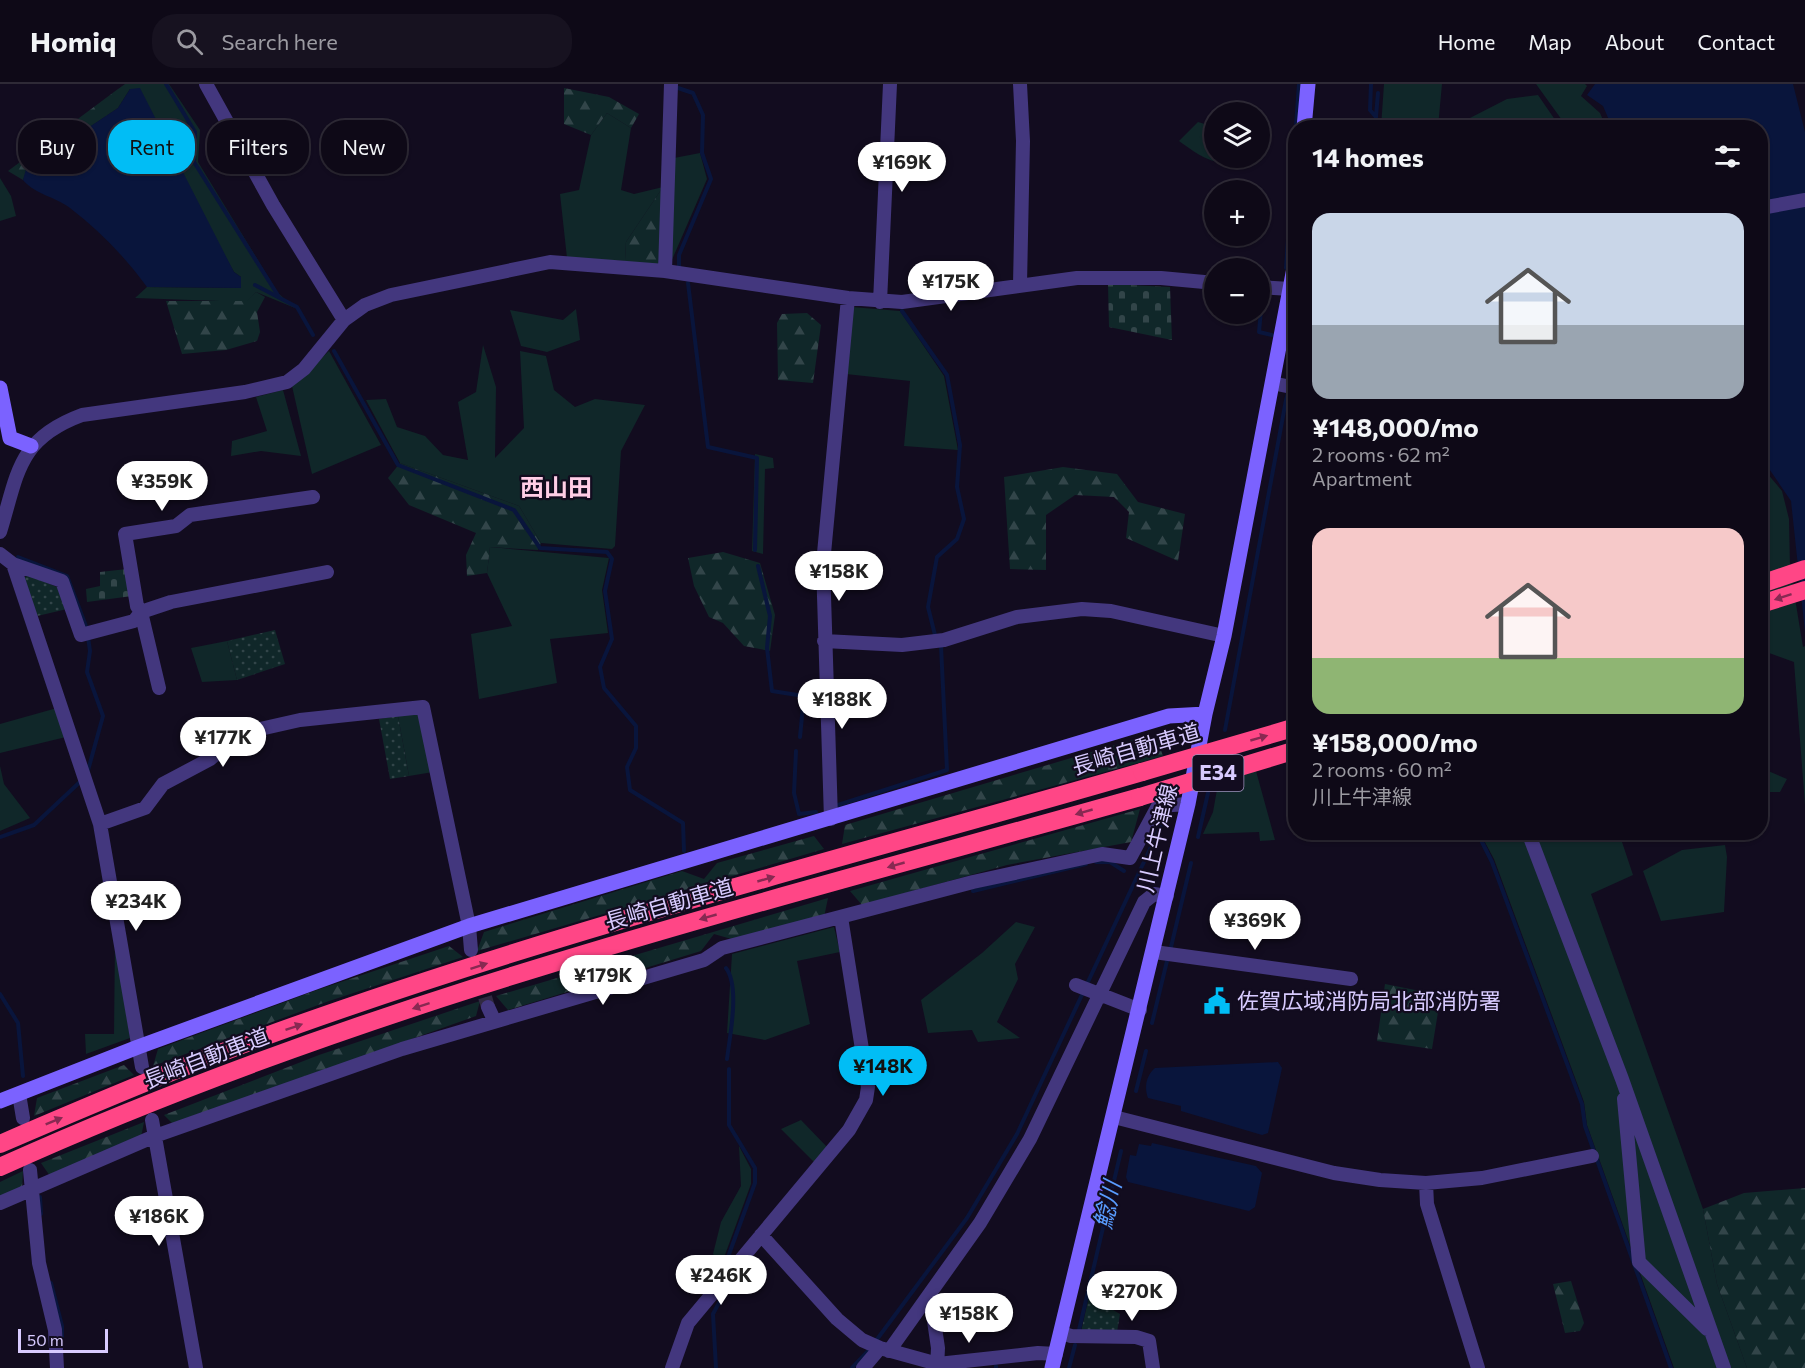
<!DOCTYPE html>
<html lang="en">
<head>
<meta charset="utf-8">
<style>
	body { margin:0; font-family:Commissioner,"Noto Sans JP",sans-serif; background:#171220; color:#f1f3f6; height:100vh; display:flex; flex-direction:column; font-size:22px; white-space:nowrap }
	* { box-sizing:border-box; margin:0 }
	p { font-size:20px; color:#9b9aa1 }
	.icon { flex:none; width:33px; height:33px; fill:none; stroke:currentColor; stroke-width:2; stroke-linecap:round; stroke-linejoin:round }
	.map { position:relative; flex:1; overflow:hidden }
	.sheet { position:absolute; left:1288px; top:36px; width:480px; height:720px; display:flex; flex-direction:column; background:#0e0917; border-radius:24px; box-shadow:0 2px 4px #0004,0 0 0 2px #2e2a36 }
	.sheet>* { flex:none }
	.top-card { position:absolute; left:18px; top:36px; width:570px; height:54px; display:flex; gap:12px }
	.controls { position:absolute; left:1204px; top:18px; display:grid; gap:12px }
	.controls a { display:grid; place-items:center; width:66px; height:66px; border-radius:50%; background:#0e0917; box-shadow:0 2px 4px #0004,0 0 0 2px #2e2a36; font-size:30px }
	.scale { position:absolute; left:18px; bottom:15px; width:90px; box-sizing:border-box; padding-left:6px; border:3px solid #d8cbff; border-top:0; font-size:16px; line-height:21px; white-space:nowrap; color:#d8cbff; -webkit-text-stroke:4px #120c1f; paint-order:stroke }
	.price { position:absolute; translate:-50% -51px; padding:0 14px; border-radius:21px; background:#fff; color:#222; font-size:20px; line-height:39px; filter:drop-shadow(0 2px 3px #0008) }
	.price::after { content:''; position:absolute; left:50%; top:36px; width:18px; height:14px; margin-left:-9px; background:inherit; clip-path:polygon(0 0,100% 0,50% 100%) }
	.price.on { background:#01bdf5; color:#111 }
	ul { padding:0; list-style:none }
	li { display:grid; align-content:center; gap:12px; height:318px; padding:0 24px }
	li span { display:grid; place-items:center; height:186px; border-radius:18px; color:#555 }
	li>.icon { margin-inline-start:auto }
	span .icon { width:108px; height:108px; fill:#fffc; stroke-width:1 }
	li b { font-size:26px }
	h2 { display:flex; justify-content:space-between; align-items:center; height:72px; padding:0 24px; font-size:26px }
	.chip { padding:0 21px; border-radius:24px; background:#0e0917; box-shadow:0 2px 4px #0004,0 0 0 2px #2e2a36; font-size:21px; line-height:54px }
	.chip.on { background:#01bdf5; color:#111 }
	header { display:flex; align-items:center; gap:36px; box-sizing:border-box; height:84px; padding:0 30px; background:#0e0917; border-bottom:2px solid #2e2a36 }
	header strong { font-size:28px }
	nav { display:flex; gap:33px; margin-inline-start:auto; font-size:21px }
	.search { width:420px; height:54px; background:#171220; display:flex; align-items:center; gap:15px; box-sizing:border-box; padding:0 21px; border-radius:24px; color:#9b9aa1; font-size:22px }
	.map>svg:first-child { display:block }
	.green { fill:#102729 }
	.forest { fill:url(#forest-firs) }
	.cemetery { fill:url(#cemetery-stones) }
	.garden { fill:url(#garden-dots) }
	.water { fill:#09153c }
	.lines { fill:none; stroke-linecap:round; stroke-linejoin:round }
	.stream { stroke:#09153c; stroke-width:4 }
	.street-tunnel { stroke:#302941; stroke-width:14; stroke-dasharray:14 7; stroke-linecap:butt }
	.street { stroke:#43377e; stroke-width:14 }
	.secondary { stroke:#7b62ff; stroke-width:15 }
	.highway { stroke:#ff4686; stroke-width:18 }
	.highway-bridge { stroke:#ff4686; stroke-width:18 }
	.oneway { fill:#882952 }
	.labels { text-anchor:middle; stroke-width:4.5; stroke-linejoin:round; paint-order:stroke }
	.shield { fill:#120c1f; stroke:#9d92bc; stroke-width:1.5 }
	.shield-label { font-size:21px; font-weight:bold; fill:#d8cbff }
	.street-label { font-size:22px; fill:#d8cbff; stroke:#120c1f }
	.poi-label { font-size:22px; fill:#d8cbff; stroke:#120c1f; text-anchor:start }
	.neighbourhood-label { font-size:24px; font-weight:bold; fill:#ffcde6; stroke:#120c1f }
	.water-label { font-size:24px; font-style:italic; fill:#599cff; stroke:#120c1f }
</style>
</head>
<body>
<header>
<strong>Homiq</strong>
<div class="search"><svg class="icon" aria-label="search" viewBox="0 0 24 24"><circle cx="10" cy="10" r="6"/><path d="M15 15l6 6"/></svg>Search here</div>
<nav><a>Home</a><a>Map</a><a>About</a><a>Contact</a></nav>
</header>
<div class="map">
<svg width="1805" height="1284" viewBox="0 0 1805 1284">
	<defs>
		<pattern id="forest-firs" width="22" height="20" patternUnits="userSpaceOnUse" patternTransform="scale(1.5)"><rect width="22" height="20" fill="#102729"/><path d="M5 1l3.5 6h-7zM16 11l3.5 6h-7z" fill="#324549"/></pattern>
		<pattern id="cemetery-stones" width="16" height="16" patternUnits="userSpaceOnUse" patternTransform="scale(1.5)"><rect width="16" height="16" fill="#102729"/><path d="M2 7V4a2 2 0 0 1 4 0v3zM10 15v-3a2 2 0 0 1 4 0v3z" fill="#324549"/></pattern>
		<pattern id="garden-dots" width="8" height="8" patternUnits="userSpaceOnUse" patternTransform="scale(1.5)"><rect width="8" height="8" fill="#102729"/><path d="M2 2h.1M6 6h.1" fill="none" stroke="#324549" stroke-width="1.8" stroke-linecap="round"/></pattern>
	</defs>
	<rect width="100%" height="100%" fill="#120c1f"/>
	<path class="green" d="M 125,0 L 169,0 L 200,46 L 198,78 L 278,209 L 295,224 L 256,208 L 247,218 L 135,214 L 147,203 L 241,204 L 241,193 L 234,188 L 130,5 L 118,24 L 118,5 Z
		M 1384,0 L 1442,0 L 1438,43 L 1381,43 Z
		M 1536,0 L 1585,0 L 1587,2 L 1581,12 L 1600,29 L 1606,43 L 1567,43 Z
		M 1538,11 L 1560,43 L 1466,43 L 1468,35 L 1507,15 Z
		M 607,29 L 631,44 L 621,106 L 634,110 L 663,103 L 626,158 L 625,177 L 567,174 L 560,110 L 579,106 L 591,51 Z
		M 1198,38 L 1215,43 L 1215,74 L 1231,74 L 1231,79 C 1209,80 1196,69 1179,57 Z
		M 700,69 L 707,95 L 671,178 L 674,74 Z
		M 0,94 L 11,112 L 16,132 L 0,137 Z
		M 852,223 L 900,227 L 944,292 L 958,366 L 904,362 L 910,297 L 846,290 Z
		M 576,225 L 580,256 L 547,268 L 521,262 L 510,226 L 563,236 Z
		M 483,261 L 496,303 L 495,374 L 524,344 L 520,267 L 546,272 L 554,306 L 575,323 L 595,315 L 645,321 L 621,367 L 615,462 L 612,465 L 541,459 L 519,422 L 400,379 L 366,316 L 386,315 L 397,343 L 425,352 L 443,371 L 468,376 L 458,318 L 476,308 Z
		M 329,267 L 381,361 L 312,390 L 292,302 Z
		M 283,306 L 301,372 L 261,367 L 231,372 L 232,357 L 267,347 L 256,313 Z
		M 755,370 L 773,374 L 774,384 L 765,385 L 763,470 L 752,467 Z
		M 1761,382 L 1782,407 L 1789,435 L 1790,484 L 1803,563 L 1805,562 L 1805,721 L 1794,578 L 1761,566 Z
		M 490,463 L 609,474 L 602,506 L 608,549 L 550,555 L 557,599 L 479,615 L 471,550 L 512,542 L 487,489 Z
		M 227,557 L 237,596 L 202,598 L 191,564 Z
		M 57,624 L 66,653 L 0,669 L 0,640 Z
		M 419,628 L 433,688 L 409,692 L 398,632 Z
		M 0,682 L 4,700 L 30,734 L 0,747 Z
		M 1761,684 L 1787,695 L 1780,708 L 1761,708 Z
		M 1256,687 L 1275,756 L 1260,757 L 1259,748 L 1203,750 L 1213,728 L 1218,700 Z
		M 1480,749 L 1619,749 L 1633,791 L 1591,810 L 1703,1125 L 1717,1200 L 1747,1284 L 1674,1284 L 1587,1041 L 1584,1018 L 1494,775 Z
		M 1725,761 L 1727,773 L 1724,828 L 1661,837 L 1643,787 L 1682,766 Z
		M 1016,838 L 1035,843 L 1015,880 L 1018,895 L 997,938 L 1020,954 L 978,958 L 972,946 L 928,949 L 921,916 L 982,869 Z
		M 834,843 L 840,868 L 797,877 L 810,940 L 765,956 L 727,949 L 732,870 Z
		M 115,855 L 130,954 L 86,970 L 85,950 L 114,950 Z
		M 801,1036 L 828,1064 L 815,1079 L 781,1045 Z
		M 739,1062 L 751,1085 L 751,1100 L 722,1179 L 713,1170 L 721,1138 L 741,1102 Z"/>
	<path class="forest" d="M 564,4 L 609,13 L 639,30 L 631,44 L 607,29 L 591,51 L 564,40 Z
		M 118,5 L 118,24 L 27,85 L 23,96 L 8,87 Z
		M 663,103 L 659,182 L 625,177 L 626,158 Z
		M 256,208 L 265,213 L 257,228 L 260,248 L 257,257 L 226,266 L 182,270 L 166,217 L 247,217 Z
		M 807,229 L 821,241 L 813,299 L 778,296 L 777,239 L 782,230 Z
		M 400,379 L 519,422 L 541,459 L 538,466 L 490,463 L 487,489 L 467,492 L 466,471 L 476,449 L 409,421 L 388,394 Z
		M 1063,383 L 1117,390 L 1138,418 L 1185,430 L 1178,477 L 1126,454 L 1129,428 L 1114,413 L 1075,411 L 1046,431 L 1046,486 L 1010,485 L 1004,393 Z
		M 723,468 L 760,479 L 775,531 L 770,567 L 744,562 L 723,539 L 709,533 L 694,502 L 688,474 Z
		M 1142,653 L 1157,655 L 1163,672 L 842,760 L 845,741 Z
		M 1140,725 L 1131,758 L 1007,781 L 862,821 L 850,807 Z
		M 814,752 L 824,765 L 477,867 L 484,848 L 682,787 L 704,795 L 717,779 Z
		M 828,814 L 824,833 L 735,856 L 714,850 L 701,867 L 508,926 L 496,912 Z
		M 449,862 L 463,873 L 329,917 L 153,982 L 158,965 L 317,906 Z
		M 1385,900 L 1425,908 L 1423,924 L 1438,928 L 1432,965 L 1377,957 Z
		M 480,917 L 476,932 L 173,1040 L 164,1031 L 319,971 Z
		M 124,981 L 134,991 L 34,1032 L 37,1014 Z
		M 144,1038 L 141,1053 L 50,1092 L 41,1079 Z
		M 23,1087 L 22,1104 L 0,1114 L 0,1098 Z
		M 1805,1104 L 1805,1284 L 1747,1284 L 1717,1200 L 1703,1125 L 1744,1109 Z
		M 1571,1197 L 1584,1239 L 1580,1247 L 1565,1249 L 1553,1200 Z"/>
	<path class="cemetery" d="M 1108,200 L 1170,203 L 1172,256 L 1109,243 Z
		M 127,485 L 132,512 L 87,518 L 86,505 L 100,502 L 100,488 Z"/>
	<path class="garden" d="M 28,491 L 57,503 L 67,525 L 33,533 L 21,496 Z
		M 275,546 L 285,580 L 237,596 L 227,557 Z
		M 398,632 L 409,692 L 390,695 L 379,635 Z
		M 1092,1199 L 1103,1201 L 1101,1219 L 1120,1230 L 1117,1248 L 1081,1248 Z"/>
	<path class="water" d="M 1595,0 L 1793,0 L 1805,48 L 1805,548 L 1791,417 L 1761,373 L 1761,44 L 1612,43 L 1603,22 L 1587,11 Z
		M 140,4 L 234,188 L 241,193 L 241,204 L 147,203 C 125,173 100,147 70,124 C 54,112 36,111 23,96 L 26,85 L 118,24 L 130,5 Z
		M 1278,978 L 1282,984 L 1268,1049 L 1262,1051 L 1181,1027 L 1181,1022 L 1148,1014 C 1144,1003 1146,992 1155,984 Z
		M 1152,1059 L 1256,1082 L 1262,1089 L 1255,1123 L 1249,1127 L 1128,1098 L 1126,1093 L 1130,1071 L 1136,1072 L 1139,1060 L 1151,1062 Z"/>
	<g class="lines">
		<path class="stream" d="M 166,0 L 195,48 L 194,78 L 279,213
			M 1371,0 L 1370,26 L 1376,33
			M 678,4 L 693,9 L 703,31 L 702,69 L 711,95 L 679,171 L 679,183
			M 1375,44 L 1378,9
			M 1391,44 L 1391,41
			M 1286,184 L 1299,0
			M 688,199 L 708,363 L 757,374 L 755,466
			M 255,201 L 297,223 L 313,251
			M 1262,215 L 1259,248 L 1272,251
			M 902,227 L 947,291 L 960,361 L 957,403 L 964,435 L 957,455 L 937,473 L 928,523 L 935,551
			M 1286,264 L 1296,273
			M 334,267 L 398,381 L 514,426 L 540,464 L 607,468 L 612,475 L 605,507 L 612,555 L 600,583 L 604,604 L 636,642 L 636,664 L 627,683 L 630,706 L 683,739 L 684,767
			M 18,473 L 67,492 L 87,545
			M 758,482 L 770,532 L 767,564 L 772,607 L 804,612 L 800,653
			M 1225,646 L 1286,316 L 1296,281
			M 796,667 L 794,709 L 799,730 L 816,728
			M 87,690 L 103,632 L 87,588 L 90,567 L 88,553
			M 838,721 L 947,686 L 941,562
			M 1477,748 L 1492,778 L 1582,1020 L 1585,1042 L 1671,1284
			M 0,753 L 34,741 L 82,696
			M 1198,753 L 1208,709
			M 1096,778 L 1110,778 L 1124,787
			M 973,807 L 1086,780
			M 1171,863 L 1191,779
			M 726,884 C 740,903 730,951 727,975
			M 0,910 L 18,939 L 23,992
			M 1152,939 L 1167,877
			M 1136,1007 L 1146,967
			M 40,1113 L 41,1130
			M 724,1184 L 755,1099 L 755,1084 L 729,1041 L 729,985
			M 51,1199 L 62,1242 L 62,1259
			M 1079,1246 L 1121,1067
			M 875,1258 L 967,1134 L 1017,1050 L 1164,735
			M 716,1284 L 713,1230 L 728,1202
			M 852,1284 L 871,1264
			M 996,1284 L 996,1282
			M 1069,1284 L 1075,1261"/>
		<path class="street-tunnel" d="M 473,873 L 488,923"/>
		<path class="street" d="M 206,0 L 273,121 L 344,236
			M 1761,124 L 1805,116
			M 665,187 L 671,0
			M 1020,200 L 1023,57 L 1020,0
			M 1260,203 L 1290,205
			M 880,218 L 890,0
			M 1272,299 L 1296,304
			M 0,448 C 18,390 17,355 82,331 L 245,308 L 287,298 L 304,285 L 344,236 L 365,221 L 391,211 L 550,178 L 665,187 L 848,214 L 902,218 L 1077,194 L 1161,194 L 1215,199
			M 0,470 L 13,480 L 100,740 L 142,983
			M 13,480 L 62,497 L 81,551 L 134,537 L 141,528 L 171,518 L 327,488
			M 824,557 L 902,561 L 944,556 L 1017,533 L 1082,525 L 1111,527 L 1224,552
			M 159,604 L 141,528 L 137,522 L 125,450 L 176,442 L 190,431 L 313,413
			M 831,735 L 823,480 L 848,214
			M 100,740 L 145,724 L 163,700 L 210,675 L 242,649 L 300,636 L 423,623 L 469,842 L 471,866
			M 1528,748 L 1622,995 L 1724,1284
			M 1154,868 L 1351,895
			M 1076,901 L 1140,926
			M 488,923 L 494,936
			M 19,1010 L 23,1034
			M 1624,1015 L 1639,1178 L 1707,1245
			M 1114,1033 L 1334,1089 L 1380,1096 L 1426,1099 L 1482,1094 L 1592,1072
			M 152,1036 L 196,1284
			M 30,1086 L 39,1179 L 55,1246 L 57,1284
			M 1426,1099 L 1427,1120 L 1478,1284
			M 0,1119 L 155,1052 L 402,965 L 704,876 L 722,864 L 973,798 L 1102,770 L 1130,774 L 1158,722 L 1188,720
			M 761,1151 L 837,1235 L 862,1256 L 880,1264 L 938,1280 L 1038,1269 L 1056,1270
			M 930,1210 L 938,1264 L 937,1284
			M 1061,1249 L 1071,1252 L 1136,1253 L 1149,1257 L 1153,1284
			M 889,1267 L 980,1139 L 1030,1055 L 1144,818 L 1154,810 L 1167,812
			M 672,1284 L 688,1239 L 849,1046 L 866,1016 L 868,1003 L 841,833
			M 863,1284 L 880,1264"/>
		<path class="secondary" d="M 1304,44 L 1308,0
			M 0,304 L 10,354 L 31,362
			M 0,1017 L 138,963 L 469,842 L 1169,632 L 1205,630
			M 1052,1284 L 1188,720 L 1205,630 L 1224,552 L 1294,184 L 1296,158"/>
		<path class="highway" d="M 1761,500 L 1805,485
			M 1761,520 L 1805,506
			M 0,1060 C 74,1028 148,996 223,968 C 523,855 835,777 1142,688
			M 0,1083 C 365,917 756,821 1140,713"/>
		<path class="highway-bridge" d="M 1142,688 L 1296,643
			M 1140,713 L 1296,666"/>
	</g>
	<defs><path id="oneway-solid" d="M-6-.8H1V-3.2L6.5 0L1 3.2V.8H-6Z" transform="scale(1.5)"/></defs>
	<g class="oneway">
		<use href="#oneway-solid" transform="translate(1783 513) rotate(162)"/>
		<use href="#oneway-solid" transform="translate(1259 654) rotate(-16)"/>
		<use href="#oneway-solid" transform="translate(1084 728) rotate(164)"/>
		<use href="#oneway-solid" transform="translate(896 781) rotate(164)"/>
		<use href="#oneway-solid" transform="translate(766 795) rotate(-16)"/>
		<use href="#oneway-solid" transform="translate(708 833) rotate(164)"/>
		<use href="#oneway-solid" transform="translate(479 882) rotate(-18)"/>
		<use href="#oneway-solid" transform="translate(421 922) rotate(162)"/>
		<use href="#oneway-solid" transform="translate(294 943) rotate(-19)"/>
		<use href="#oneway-solid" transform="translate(54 1037) rotate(-22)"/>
	</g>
	<defs>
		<symbol id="civic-bare" viewBox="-9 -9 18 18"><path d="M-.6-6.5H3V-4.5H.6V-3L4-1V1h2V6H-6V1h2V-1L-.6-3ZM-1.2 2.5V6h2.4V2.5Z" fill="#01bdf5" stroke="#120c1f" stroke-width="2.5" paint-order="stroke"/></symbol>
	</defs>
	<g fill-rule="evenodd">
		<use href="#civic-bare" x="1198" y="898" width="38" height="38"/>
	</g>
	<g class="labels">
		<rect class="shield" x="1192.5" y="671" width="51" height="36" rx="4.5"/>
		<g class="shield-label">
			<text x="1218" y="696">E34</text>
		</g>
		<g class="street-label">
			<text transform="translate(1136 665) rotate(-16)" y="8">長崎自動車道</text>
			<text transform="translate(1157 754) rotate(-77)" y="8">川上牛津線</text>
			<text transform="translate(669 820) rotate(-16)" y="8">長崎自動車道</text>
			<text transform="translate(206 974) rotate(-21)" y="8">長崎自動車道</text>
		</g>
		<g class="poi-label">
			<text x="1237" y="925">佐賀広域消防局北部消防署</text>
		</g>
		<g class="neighbourhood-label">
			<text x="556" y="412">西山田</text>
		</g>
		<g class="water-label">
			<text transform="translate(1108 1121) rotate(-77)" y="8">鯰川</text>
		</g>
	</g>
</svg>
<div class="controls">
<a><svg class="icon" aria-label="layers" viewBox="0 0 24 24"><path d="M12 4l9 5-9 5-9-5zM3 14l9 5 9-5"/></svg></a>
<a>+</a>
<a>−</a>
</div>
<div class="scale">50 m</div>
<b class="price" style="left:902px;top:109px">¥169K</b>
<b class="price" style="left:951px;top:228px">¥175K</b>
<b class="price" style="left:162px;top:428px">¥359K</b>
<b class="price" style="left:839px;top:518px">¥158K</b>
<b class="price" style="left:842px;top:646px">¥188K</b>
<b class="price" style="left:223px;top:684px">¥177K</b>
<b class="price" style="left:136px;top:848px">¥234K</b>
<b class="price" style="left:1255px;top:867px">¥369K</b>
<b class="price" style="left:603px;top:922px">¥179K</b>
<b class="price on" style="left:883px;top:1013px">¥148K</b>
<b class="price" style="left:159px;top:1163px">¥186K</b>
<b class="price" style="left:721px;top:1222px">¥246K</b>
<b class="price" style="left:1132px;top:1238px">¥270K</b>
<b class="price" style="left:969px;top:1260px">¥158K</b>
<div class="top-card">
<a class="chip">Buy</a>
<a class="chip on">Rent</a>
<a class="chip">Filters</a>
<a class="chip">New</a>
</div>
<section class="sheet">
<h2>14 homes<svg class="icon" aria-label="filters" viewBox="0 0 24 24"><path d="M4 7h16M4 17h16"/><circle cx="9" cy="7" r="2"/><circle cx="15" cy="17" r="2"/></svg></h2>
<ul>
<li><span style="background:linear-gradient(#c9d6e8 60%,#9aa5b1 0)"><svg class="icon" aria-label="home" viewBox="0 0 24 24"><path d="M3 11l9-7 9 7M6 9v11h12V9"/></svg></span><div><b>¥148,000/mo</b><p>2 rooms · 62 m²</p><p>Apartment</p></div></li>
<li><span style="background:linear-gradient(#f6c9c9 70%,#8fb573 0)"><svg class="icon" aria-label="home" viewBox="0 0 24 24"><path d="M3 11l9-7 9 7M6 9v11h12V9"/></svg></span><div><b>¥158,000/mo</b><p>2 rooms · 60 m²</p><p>川上牛津線</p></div></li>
</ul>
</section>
</div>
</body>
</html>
